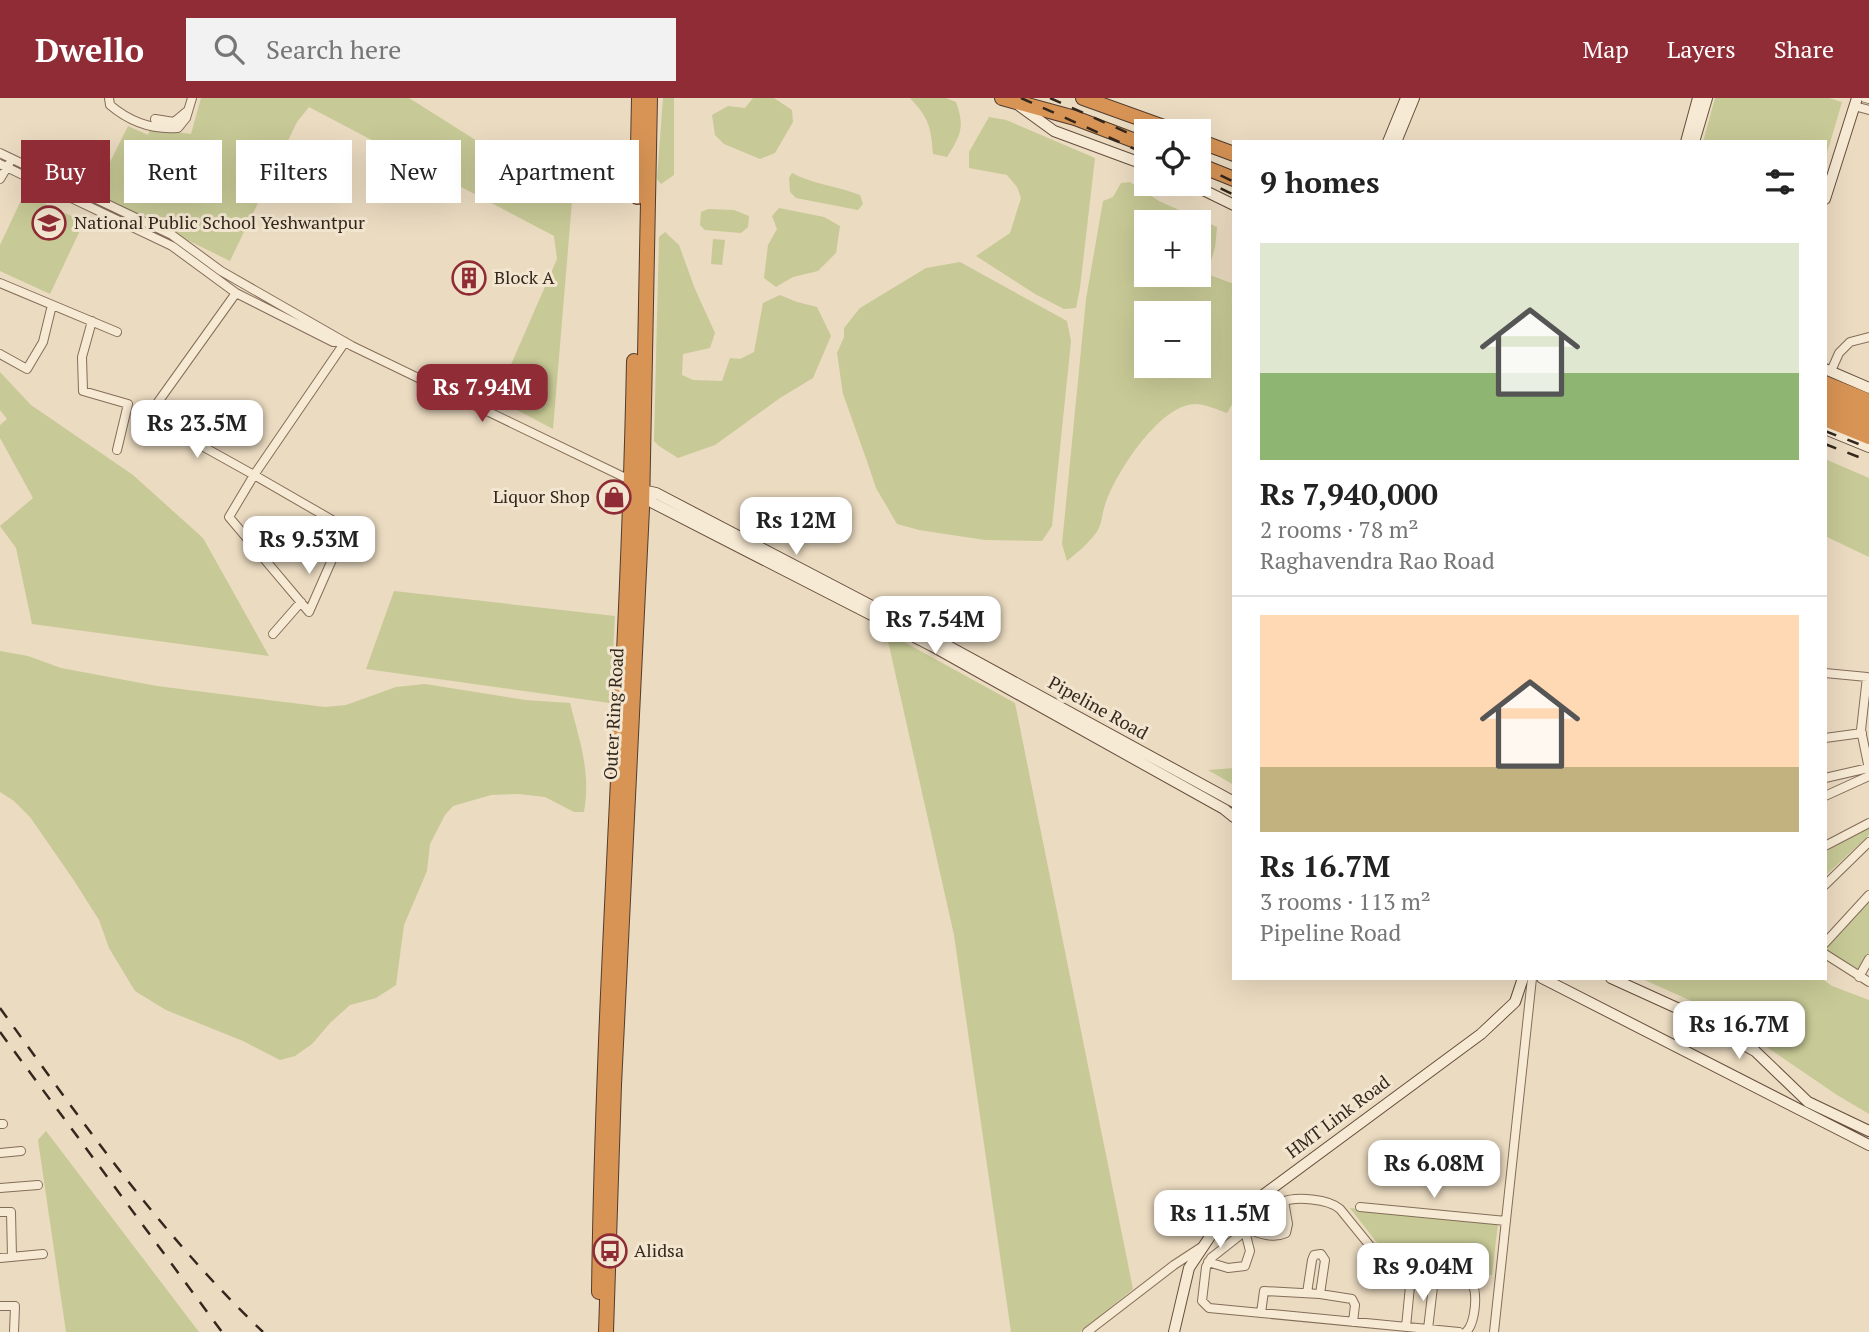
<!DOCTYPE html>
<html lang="en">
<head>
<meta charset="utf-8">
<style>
	body { margin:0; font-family:"PT Serif",serif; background:#f2f2f2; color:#222; height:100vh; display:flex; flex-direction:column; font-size:26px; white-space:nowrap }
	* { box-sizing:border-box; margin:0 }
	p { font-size:23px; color:#767676 }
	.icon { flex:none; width:38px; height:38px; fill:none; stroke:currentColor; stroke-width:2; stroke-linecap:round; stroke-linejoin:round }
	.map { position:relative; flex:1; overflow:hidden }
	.details { position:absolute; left:1232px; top:42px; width:595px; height:840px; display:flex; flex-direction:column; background:#fff; border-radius:0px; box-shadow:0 7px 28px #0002 }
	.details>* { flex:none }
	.hud { position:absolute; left:21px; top:42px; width:665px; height:63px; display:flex; gap:14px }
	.fabs { position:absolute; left:1134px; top:21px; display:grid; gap:14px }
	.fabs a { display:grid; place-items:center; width:77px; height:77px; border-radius:0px; background:#fff; box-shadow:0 7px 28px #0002; font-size:35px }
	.price { position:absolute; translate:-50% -60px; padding:0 16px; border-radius:14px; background:#fff; color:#222; font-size:23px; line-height:46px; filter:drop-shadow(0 2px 4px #0008) }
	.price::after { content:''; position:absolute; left:50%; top:42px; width:21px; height:16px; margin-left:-10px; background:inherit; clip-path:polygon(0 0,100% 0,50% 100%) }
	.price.on { background:#902c35; color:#fff }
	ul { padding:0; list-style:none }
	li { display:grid; align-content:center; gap:14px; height:371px; padding:0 28px }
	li+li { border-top:2px solid #e0e0e0 }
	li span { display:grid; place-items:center; height:217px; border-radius:0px; color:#555 }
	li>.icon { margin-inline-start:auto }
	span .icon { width:126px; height:126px; fill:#fffc; stroke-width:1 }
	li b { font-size:30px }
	h2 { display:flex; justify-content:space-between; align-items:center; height:84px; padding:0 28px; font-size:30px }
	.tag { padding:0 24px; border-radius:0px; background:#fff; box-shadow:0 7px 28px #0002; font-size:24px; line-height:63px }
	.tag.on { background:#902c35; color:#fff }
	header { display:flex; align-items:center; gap:42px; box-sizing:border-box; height:98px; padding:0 35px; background:#902c35; color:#fff }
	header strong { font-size:33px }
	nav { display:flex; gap:38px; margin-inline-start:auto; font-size:24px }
	.search { width:490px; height:63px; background:#f2f2f2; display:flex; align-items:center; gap:18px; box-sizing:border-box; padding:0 24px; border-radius:0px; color:#767676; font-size:26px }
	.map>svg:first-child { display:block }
	.green { fill:#c7c996; fill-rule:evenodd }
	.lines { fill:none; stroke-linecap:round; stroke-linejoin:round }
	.street-casing { stroke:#846d59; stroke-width:10 }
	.secondary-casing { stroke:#664e3d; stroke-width:12 }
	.highway-casing { stroke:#523c2e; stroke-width:16 }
	.street { stroke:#f7ead4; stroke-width:8 }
	.secondary { stroke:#f7ead4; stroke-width:10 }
	.highway { stroke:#d89455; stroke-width:14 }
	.rail { stroke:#34271d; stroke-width:2.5; stroke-dasharray:12 12; stroke-linecap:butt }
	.labels { text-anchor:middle; stroke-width:6; stroke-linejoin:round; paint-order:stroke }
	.poi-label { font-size:18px; fill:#34271d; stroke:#f3e6d0; text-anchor:start }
	.street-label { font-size:18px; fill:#34271d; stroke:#f3e6d0 }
</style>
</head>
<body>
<header>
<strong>Dwello</strong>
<div class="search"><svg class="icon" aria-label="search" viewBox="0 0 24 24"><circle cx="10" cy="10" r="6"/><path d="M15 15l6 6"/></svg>Search here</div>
<nav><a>Map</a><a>Layers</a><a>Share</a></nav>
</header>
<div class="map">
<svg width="1869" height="1234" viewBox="0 0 1869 1234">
	<rect width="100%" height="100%" fill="#ebdbc1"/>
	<path class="green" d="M 201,0 L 409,0 L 572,103 L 553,331 L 496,301 L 557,161 L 554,138 L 309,9 L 297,24 L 230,163 L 94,96 L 128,28 L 148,37 L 150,31 L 191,36 Z
		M 663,0 L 674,0 L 674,77 L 661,86 L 657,81 Z
		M 753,0 L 774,0 L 792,12 L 793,24 L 775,55 L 760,61 L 724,46 L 715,37 L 712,17 L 728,8 L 745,10 Z
		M 910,0 L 946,0 L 956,4 C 965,28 961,37 947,59 L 933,56 C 931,29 929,20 910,0 Z
		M 1715,0 L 1829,0 L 1842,4 L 1825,62 L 1825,44 L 1703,44 Z
		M 989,19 L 1006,22 L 1095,60 L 1080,190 L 1076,210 L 1064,211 L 1035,196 L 976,158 L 1010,135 L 1021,100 L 1017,89 L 1007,77 L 969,70 L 969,54 Z
		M 792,75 C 812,86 837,88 860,97 L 863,106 L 858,112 L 796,100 L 790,94 L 789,80 Z
		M 1130,84 L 1159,103 L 1217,129 L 1215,150 L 1207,176 L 1234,186 L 1234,303 L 1227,315 C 1218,312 1205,306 1195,306 C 1159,307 1115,376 1105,407 C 1102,415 1102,425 1098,432 C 1090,444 1078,454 1067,463 L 1062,446 L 1086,201 L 1103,103 L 1113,99 L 1121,85 ZM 1146,124 L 1199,124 L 1199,177 L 1146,177 ZM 1146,215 L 1199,215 L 1199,268 L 1146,268 Z
		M 24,96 L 84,124 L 50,196 L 0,173 L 0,147 Z
		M 779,110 L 824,119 L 840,128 L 836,155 L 818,173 L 793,179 L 776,189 L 764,180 L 768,147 L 777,131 L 772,118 Z
		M 708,111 L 734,112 L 749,118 L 748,129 L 741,135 L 705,132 L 700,127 L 701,114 Z
		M 665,134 L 679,147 L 695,191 L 715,235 L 710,250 L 683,256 L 682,277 L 693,282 L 722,283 L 730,260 L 740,261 L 754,254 L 763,205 L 780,197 L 797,204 L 817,209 L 831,238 L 813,280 L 780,300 L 715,347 L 678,360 L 659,348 L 654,343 L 659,139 Z
		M 713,141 L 725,142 L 722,167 L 711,166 Z
		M 960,164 L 1067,223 L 1071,243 L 1052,428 L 1042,443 L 985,442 L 919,432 L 897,426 L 876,390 L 868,366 L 843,296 L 837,255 L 844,239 L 844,230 L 860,210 L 926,170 Z
		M 0,274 L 31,307 L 133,377 L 203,440 L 269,558 L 32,526 L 16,450 L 0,428 L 33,400 L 0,340 L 0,327 L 7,321 L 0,312 Z
		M 1825,361 L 1869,380 L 1869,459 L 1825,438 Z
		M 394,493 L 615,518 L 610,605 L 366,571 Z
		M 886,534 L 1015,605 L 1133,1191 L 1080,1234 L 1011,1234 L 954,837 Z
		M 0,553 L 28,558 L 61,570 L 157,588 L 325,609 L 346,607 L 396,589 L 425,586 L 525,602 L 570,605 C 580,645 591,673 584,714 L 574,714 L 545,699 L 518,696 L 491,697 L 453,708 L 445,717 L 430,746 L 427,773 L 404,827 L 396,887 L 376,900 L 350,907 L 330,925 L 312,946 L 295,958 L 280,962 L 243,943 L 166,912 L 135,893 L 109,850 L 99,822 L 73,781 L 30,719 L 14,703 L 0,694 Z
		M 1234,670 L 1234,687 L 1208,672 Z
		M 1869,730 L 1869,737 L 1825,778 L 1825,754 Z
		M 1869,803 L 1869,855 L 1858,875 L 1825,851 Z
		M 1640,880 L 1821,880 L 1832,888 L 1869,902 L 1869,1016 L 1837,997 L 1714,913 Z
		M 46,1033 L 199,1234 L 66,1234 L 38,1042 Z
		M 1350,1110 L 1498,1125 L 1492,1177 L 1392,1164 Z"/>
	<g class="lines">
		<defs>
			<path id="street" d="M 109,0 L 110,7 C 130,24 152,32 178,30 L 186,20 L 192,0
				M 1865,0 L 1869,1
				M 1854,8 L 1869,12
				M 155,21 L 174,24 L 186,14
				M 0,55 L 172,137 L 221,173 L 352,248 L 632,383
				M 0,66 L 172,148 L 236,195 L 333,244 L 342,244
				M 0,81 L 9,66
				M 0,185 L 117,234
				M 236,195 L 148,318 L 254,377 L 345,244
				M 92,223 L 82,259 L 83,293 L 128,306 L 117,352
				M 0,256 L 27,271 L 43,244 L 52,207
				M 1831,273 L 1839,255 L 1850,244 L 1869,239
				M 254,377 L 346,430 L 309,514 L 229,419 Z
				M 273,536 L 301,504
				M 1825,575 L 1867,579 L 1861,632 L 1869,671
				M 1825,640 L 1862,635
				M 1825,680 L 1869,670
				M 1825,698 L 1869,678
				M 1825,748 L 1869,725
				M 1825,787 L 1869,744
				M 1825,845 L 1869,797
				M 1825,856 L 1869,884
				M 1859,879 L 1869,861
				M 0,1026 L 3,1026
				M 0,1055 L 21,1053
				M 0,1090 L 38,1087
				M 1360,1109 L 1506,1123
				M 0,1114 L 11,1114 L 12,1159
				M 1248,1131 C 1260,1136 1273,1141 1286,1135 L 1288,1126 L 1284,1103
				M 0,1160 L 43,1156
				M 1208,1164 L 1228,1170 L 1245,1168 L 1250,1153 L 1245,1133
				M 1307,1195 L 1312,1162 L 1314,1157 L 1321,1156 L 1325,1162 L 1320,1196
				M 0,1208 L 15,1208 L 14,1234
				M 1261,1215 L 1264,1193 L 1320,1196 L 1352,1201 L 1355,1207 L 1353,1224
				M 1406,1229 L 1411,1178
				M 1428,1231 L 1434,1180
				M 1087,1234 L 1174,1167 L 1200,1150
				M 1459,1234 L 1209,1210 L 1202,1203 L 1206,1169 L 1211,1160 L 1282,1104 C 1296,1098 1329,1101 1340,1111 L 1392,1175 L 1472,1186 C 1478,1196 1475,1226 1466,1234
				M 1494,1234 L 1532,880"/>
			<path id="secondary" d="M 1017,6 L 1054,33 L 1146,67
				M 1388,44 L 1406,0
				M 1396,44 L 1414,0
				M 1686,44 L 1698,0
				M 1694,44 L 1707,0
				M 1191,86 L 1234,107
				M 1825,101 L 1857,0
				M 1825,271 L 1869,290
				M 1825,331 L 1869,349
				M 642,392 L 653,405 L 932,548 L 1224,711 L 1234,719
				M 642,392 L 656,395 L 939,543 L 1234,704
				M 1542,880 L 1869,1047
				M 1611,880 L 1677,910 L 1755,953 L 1808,1004 L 1869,1033
				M 1174,1234 L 1189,1170 L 1213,1134 L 1481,936 L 1515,904 L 1523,880"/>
			<path id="highway" d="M 1002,0 L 1075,20 L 1146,47
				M 1083,0 L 1175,33
				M 1199,43 L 1234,56
				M 1199,67 L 1234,81
				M 637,99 L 639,0
				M 1825,285 L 1869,303
				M 1825,297 L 1869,316
				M 1825,309 L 1869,327
				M 1825,321 L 1869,339
				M 599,1194 C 603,883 628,574 634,263
				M 606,1234 L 614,987 L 642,411 L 650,0"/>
		</defs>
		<use href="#street" class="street-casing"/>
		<use href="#secondary" class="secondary-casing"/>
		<use href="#highway" class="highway-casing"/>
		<use href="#street" class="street"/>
		<use href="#secondary" class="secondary"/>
		<use href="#highway" class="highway"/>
		<path class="rail" d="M 1021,0 L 1146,56
			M 1050,0 L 1146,43
			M 1199,67 L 1234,84
			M 1199,80 L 1234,97
			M 1825,333 L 1869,350
			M 1825,346 L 1869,363
			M 0,910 C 81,1022 162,1138 263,1234
			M 0,934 L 222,1234"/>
	</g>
	<defs>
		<symbol id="school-ring" viewBox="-11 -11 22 22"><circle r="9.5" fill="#f3e6d0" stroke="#902c35" stroke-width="1.5"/><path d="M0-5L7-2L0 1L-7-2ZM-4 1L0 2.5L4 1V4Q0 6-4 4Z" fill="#902c35"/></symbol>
		<symbol id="building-ring" viewBox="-11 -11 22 22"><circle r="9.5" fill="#f3e6d0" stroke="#902c35" stroke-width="1.5"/><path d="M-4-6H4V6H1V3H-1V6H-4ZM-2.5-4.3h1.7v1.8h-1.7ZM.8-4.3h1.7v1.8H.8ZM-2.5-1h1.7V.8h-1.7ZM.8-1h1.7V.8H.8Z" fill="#902c35"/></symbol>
		<symbol id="shop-ring" viewBox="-11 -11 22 22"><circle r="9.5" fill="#f3e6d0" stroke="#902c35" stroke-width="1.5"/><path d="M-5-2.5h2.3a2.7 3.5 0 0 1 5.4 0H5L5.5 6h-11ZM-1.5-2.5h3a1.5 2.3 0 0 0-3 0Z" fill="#902c35"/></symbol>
		<symbol id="bus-ring" viewBox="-11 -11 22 22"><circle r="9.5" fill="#f3e6d0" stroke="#902c35" stroke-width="1.5"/><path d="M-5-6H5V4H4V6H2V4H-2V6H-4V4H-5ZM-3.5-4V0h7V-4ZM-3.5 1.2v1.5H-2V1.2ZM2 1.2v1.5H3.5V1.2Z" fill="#902c35"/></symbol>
	</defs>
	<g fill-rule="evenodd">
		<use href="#school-ring" x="30" y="106" width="38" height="38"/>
		<use href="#building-ring" x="450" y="161" width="38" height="38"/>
		<use href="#shop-ring" x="595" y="380" width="38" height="38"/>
		<use href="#bus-ring" x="591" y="1134" width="38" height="38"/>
	</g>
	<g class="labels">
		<g class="poi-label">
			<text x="74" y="131">National Public School Yeshwantpur</text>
			<text x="494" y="186">Block A</text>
			<text x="590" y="405" text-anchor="end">Liquor Shop</text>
			<text x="634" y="1159">Alidsa</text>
		</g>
		<g class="street-label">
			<text transform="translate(1098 610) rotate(29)" y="6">Pipeline Road</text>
			<text transform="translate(614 616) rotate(-87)" y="6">Outer Ring Road</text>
			<text transform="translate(1338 1019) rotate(-37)" y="6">HMT Link Road</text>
		</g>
	</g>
</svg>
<div class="fabs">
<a><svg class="icon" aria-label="locate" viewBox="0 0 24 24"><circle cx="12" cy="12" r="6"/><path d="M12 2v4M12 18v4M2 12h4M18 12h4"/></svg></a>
<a>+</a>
<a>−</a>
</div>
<b class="price on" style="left:482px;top:326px">Rs 7.94M</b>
<b class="price" style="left:197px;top:362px">Rs 23.5M</b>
<b class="price" style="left:796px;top:459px">Rs 12M</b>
<b class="price" style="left:309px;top:478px">Rs 9.53M</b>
<b class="price" style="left:935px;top:558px">Rs 7.54M</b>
<b class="price" style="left:1739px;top:963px">Rs 16.7M</b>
<b class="price" style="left:1434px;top:1102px">Rs 6.08M</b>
<b class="price" style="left:1220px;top:1152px">Rs 11.5M</b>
<b class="price" style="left:1423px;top:1205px">Rs 9.04M</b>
<div class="hud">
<a class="tag on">Buy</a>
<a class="tag">Rent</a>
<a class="tag">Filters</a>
<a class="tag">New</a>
<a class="tag">Apartment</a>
</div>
<section class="details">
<h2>9 homes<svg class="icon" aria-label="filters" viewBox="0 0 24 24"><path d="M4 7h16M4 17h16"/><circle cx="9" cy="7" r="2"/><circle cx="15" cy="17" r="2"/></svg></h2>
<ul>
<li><span style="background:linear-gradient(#dfe7d0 60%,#8fb573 0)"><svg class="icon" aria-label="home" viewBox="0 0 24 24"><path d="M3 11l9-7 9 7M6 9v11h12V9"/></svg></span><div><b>Rs 7,940,000</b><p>2 rooms · 78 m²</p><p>Raghavendra Rao Road</p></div></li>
<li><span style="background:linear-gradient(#ffd9b3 70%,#c2b280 0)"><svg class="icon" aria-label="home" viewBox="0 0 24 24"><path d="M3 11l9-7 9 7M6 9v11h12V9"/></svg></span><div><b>Rs 16.7M</b><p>3 rooms · 113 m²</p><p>Pipeline Road</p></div></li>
</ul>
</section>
</div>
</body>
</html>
